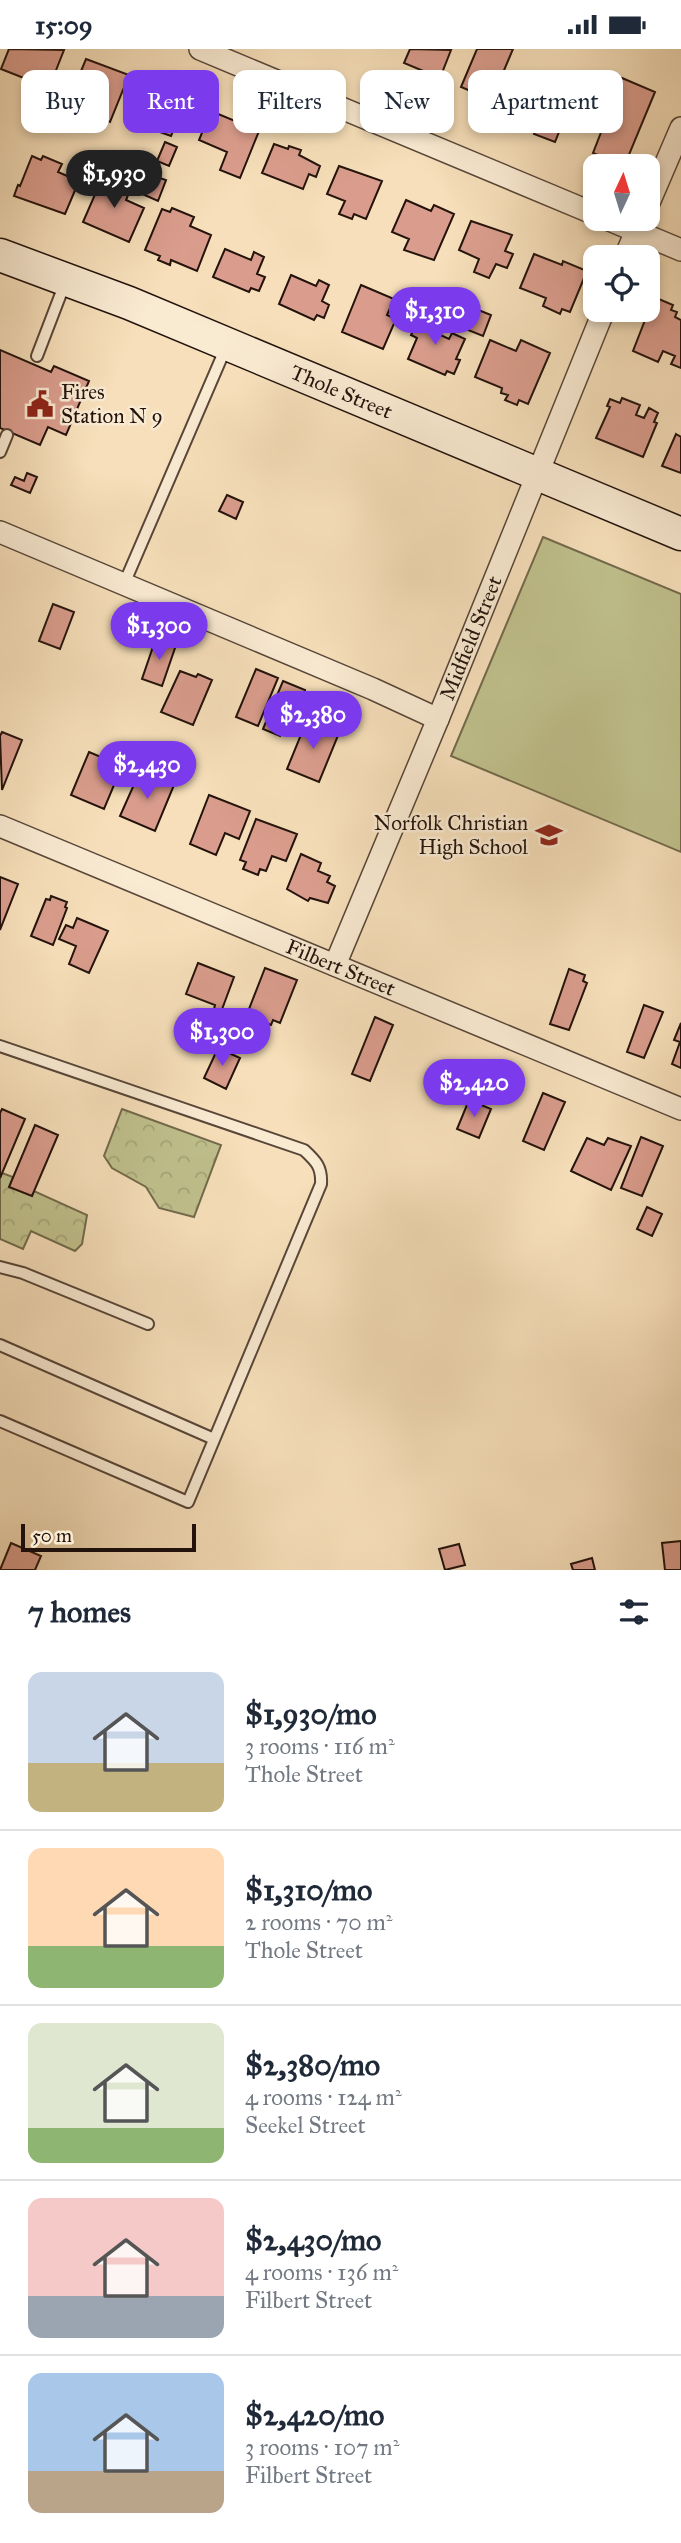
<!DOCTYPE html>
<html lang="en">
<head>
<meta charset="utf-8">
<style>
	body { margin:0; font-family:"IM FELL Great Primer",serif; background:#f2f2f3; color:#1f2937; height:100vh; display:flex; flex-direction:column; font-size:26px; white-space:nowrap }
	* { box-sizing:border-box; margin:0 }
	p { font-size:23px; color:#747a83 }
	.icon { flex:none; width:38px; height:38px; fill:none; stroke:currentColor; stroke-width:2; stroke-linecap:round; stroke-linejoin:round }
	.map { position:relative; height:1521px; overflow:hidden }
	.drawer { display:flex; flex-direction:column; background:#fff; flex:1 }
	.drawer>* { flex:none }
	.top-card { position:absolute; left:21px; top:21px; width:640px; height:63px; display:flex; gap:14px }
	.needle { width:46px; rotate:4deg }
	.buttons { position:absolute; left:583px; top:105px; display:grid; gap:14px }
	.buttons a { display:grid; place-items:center; width:77px; height:77px; border-radius:14px; background:#fff; box-shadow:0 4px 10px #0003; font-size:35px }
	.scale { position:absolute; left:21px; bottom:18px; width:175px; box-sizing:border-box; padding-left:7px; border:4px solid #23130c; border-top:0; font-size:19px; line-height:24px; white-space:nowrap; color:#23130c; -webkit-text-stroke:5px #f9ead2; paint-order:stroke }
	.price { position:absolute; translate:-50% -60px; padding:0 16px; border-radius:24px; background:#7c3aed; color:#fff; font-size:23px; line-height:46px; filter:drop-shadow(0 2px 4px #0008) }
	.price::after { content:''; position:absolute; left:50%; top:42px; width:21px; height:16px; margin-left:-10px; background:inherit; clip-path:polygon(0 0,100% 0,50% 100%) }
	.price.current { background:#222; color:#fff }
	ul { padding:0; list-style:none }
	li { display:flex; align-items:center; gap:21px; height:175px; padding:0 28px }
	li+li { border-top:2px solid #e0e1e3 }
	li span { display:grid; place-items:center; flex:none; width:196px; height:140px; border-radius:14px; color:#555 }
	li>.icon { margin-inline-start:auto }
	span .icon { width:84px; height:84px; fill:#fffc; stroke-width:1 }
	li b { font-size:30px }
	h2 { display:flex; justify-content:space-between; align-items:center; height:84px; padding:0 28px; font-size:30px }
	.pill { padding:0 24px; border-radius:14px; background:#fff; box-shadow:0 4px 10px #0003; font-size:24px; line-height:63px }
	.pill.current { background:#7c3aed; color:#fff }
	.status { display:flex; justify-content:space-between; align-items:center; height:49px; padding:0 35px; background:#fff; direction:ltr }
	.status svg { height:19px; fill:currentColor }
	.map>svg:first-child { display:block }
	.park { fill:url(#park-crowns); stroke:#726a4c; stroke-width:2 }
	.pitch { fill:#c0c18d; stroke:#726a4c; stroke-width:2 }
	.building { fill:#da9d8d; stroke:#23130c; stroke-width:2 }
	.lines { fill:none; stroke-linecap:round; stroke-linejoin:round }
	.lane-casing { stroke:#584638; stroke-width:14 }
	.street-casing { stroke:#584638; stroke-width:24 }
	.secondary-casing { stroke:#23130c; stroke-width:35 }
	.lane { stroke:#f9ead2; stroke-width:10 }
	.street { stroke:#f9ead2; stroke-width:21 }
	.secondary { stroke:#f9ead2; stroke-width:32 }
	.labels { text-anchor:middle; stroke-width:5; stroke-linejoin:round; paint-order:stroke }
	.poi-label { font-size:21px; fill:#23130c; stroke:#f9ead2; text-anchor:start }
	.street-label { font-size:21px; fill:#23130c; stroke:#f9ead2 }
</style>
</head>
<body>
<div class="status"><b>15:09</b><svg viewBox="0 0 49 12"><path d="M0 12V9h3v3zM5 12V6h3v6zM10 12V3h3v9zM15 12V0h3v12zM26 1h20v11H26zM47 4h2v5h-2z"/></svg></div>
<div class="map">
<svg width="681" height="1521" viewBox="0 0 681 1521">
	<defs>
		<pattern id="park-crowns" width="20" height="18" patternUnits="userSpaceOnUse" patternTransform="scale(1.75)"><rect width="20" height="18" fill="#c0c18d"/><path d="M2 6a3 3 0 1 1 6 0M12 15a3 3 0 1 1 6 0" fill="none" stroke="#a5a578"/></pattern>
	</defs>
	<rect width="100%" height="100%" fill="#f6dfba"/>
	<filter id="stains"><feTurbulence type="fractalNoise" baseFrequency=".00286" numOctaves="4"/><feColorMatrix values="0 0 0 0 .2 0 0 0 0 .09 0 0 0 0 .02 0 0 0 .5 -.17"/></filter>
	<radialGradient id="worn" r=".72"><stop offset=".6" stop-color="#630" stop-opacity="0"/><stop offset="1" stop-color="#630" stop-opacity=".3"/></radialGradient>
	<path class="park" d="M 122,1060 L 221,1096 L 194,1168 L 159,1159 L 146,1138 L 112,1119 L 104,1107 Z
		M 2,1124 L 13,1128 L 10,1138 L 32,1147 L 34,1142 L 87,1166 L 82,1195 L 75,1202 L 31,1182 L 23,1200 L 0,1190 L 0,1129 Z"/>
	<path class="pitch" d="M 543,488 L 681,545 L 681,803 L 451,707 Z"/>
	<path class="building" d="M 9,0 L 64,1 L 47,44 L 32,37 L 34,33 L 1,20 Z
		M 410,0 L 451,1 L 440,29 L 404,14 Z
		M 477,0 L 513,0 L 502,26 L 509,29 L 499,53 L 490,50 L 487,57 L 475,52 L 478,45 L 461,38 Z
		M 86,10 L 129,26 L 110,73 L 84,62 L 91,46 L 74,39 Z
		M 573,24 L 592,32 L 584,51 L 565,44 Z
		M 534,27 L 556,35 L 549,56 L 567,63 L 555,93 L 534,85 L 536,80 L 516,73 L 523,56 L 527,58 L 531,50 L 527,48 Z
		M 622,29 L 655,43 L 626,113 L 618,109 L 617,114 L 593,104 L 616,45 L 605,40 L 608,32 L 619,37 Z
		M 148,36 L 185,52 L 171,87 L 151,80 L 154,72 L 148,69 L 145,76 L 135,72 L 142,54 L 134,51 L 139,38 L 147,40 Z
		M 55,50 L 72,57 L 63,77 L 47,70 Z
		M 211,62 L 259,82 L 240,129 L 220,121 L 227,103 L 199,91 Z
		M 165,93 L 177,98 L 169,117 L 157,112 Z
		M 274,95 L 288,100 L 289,97 L 301,101 L 299,106 L 320,117 L 316,128 L 309,125 L 303,140 L 262,124 Z
		M 32,107 L 41,111 L 43,107 L 62,115 L 58,123 L 79,132 L 65,165 L 14,147 L 18,136 L 20,137 Z
		M 339,117 L 382,132 L 366,170 L 354,165 L 352,170 L 339,165 L 345,152 L 327,145 Z
		M 148,125 L 166,131 L 158,152 L 140,144 Z
		M 103,127 L 131,139 L 126,151 L 144,159 L 129,193 L 83,173 Z
		M 406,151 L 431,162 L 434,156 L 454,165 L 434,211 L 404,201 L 409,190 L 392,183 Z
		M 172,159 L 194,168 L 190,177 L 211,186 L 197,222 L 171,211 L 170,216 L 158,211 L 160,207 L 145,201 L 162,160 L 170,163 Z
		M 471,172 L 512,186 L 505,202 L 513,205 L 507,219 L 496,215 L 489,229 L 474,223 L 479,210 L 459,201 Z
		M 225,200 L 251,211 L 254,203 L 264,208 L 257,225 L 265,228 L 259,242 L 251,239 L 249,243 L 213,228 Z
		M 534,205 L 562,216 L 563,212 L 587,222 L 570,263 L 562,260 L 560,265 L 543,257 L 546,249 L 520,239 Z
		M 291,226 L 316,237 L 319,231 L 329,236 L 322,252 L 329,256 L 324,269 L 317,266 L 314,271 L 279,255 Z
		M 361,236 L 394,250 L 387,266 L 396,270 L 383,300 L 342,283 Z
		M 654,248 L 673,256 L 671,261 L 677,263 L 675,268 L 681,271 L 681,319 L 671,315 L 675,307 L 663,302 L 658,313 L 633,302 Z
		M 476,260 L 491,266 L 483,287 L 468,281 Z
		M 426,264 L 442,270 L 436,284 L 449,290 L 452,284 L 465,290 L 456,310 L 460,311 L 454,325 L 447,322 L 445,326 L 408,310 L 417,289 L 411,286 L 416,275 L 420,277 Z
		M 490,291 L 516,302 L 521,291 L 550,304 L 528,355 L 519,351 L 517,356 L 505,351 L 508,346 L 501,344 L 502,339 L 475,328 Z
		M 0,301 L 51,323 L 54,317 L 89,332 L 66,386 L 48,378 L 40,396 L 0,379 Z
		M 622,349 L 640,356 L 636,366 L 644,369 L 649,359 L 658,364 L 654,373 L 657,374 L 643,408 L 596,389 L 610,358 L 607,357 L 610,350 L 620,354 Z
		M 676,385 L 681,388 L 681,424 L 662,417 Z
		M 27,424 L 37,428 L 30,444 L 11,436 L 15,428 L 24,432 Z
		M 227,446 L 243,453 L 236,470 L 219,462 Z
		M 53,555 L 74,563 L 60,600 L 39,592 Z
		M 156,589 L 176,596 L 162,637 L 142,630 Z
		M 256,620 L 278,629 L 258,677 L 236,668 Z
		M 180,622 L 196,628 L 198,625 L 212,631 L 193,676 L 161,663 Z
		M 283,632 L 305,641 L 290,679 L 284,676 L 280,687 L 263,680 Z
		M 307,671 L 339,684 L 319,733 L 287,720 Z
		M 2,683 L 22,691 L 2,741 L 0,687 Z
		M 89,703 L 122,717 L 104,760 L 71,746 Z
		M 140,722 L 174,736 L 155,782 L 120,767 Z
		M 209,746 L 250,762 L 239,790 L 225,784 L 216,806 L 190,795 Z
		M 256,770 L 297,785 L 286,812 L 272,807 L 266,822 L 260,820 L 258,826 L 243,820 L 246,813 L 240,811 Z
		M 301,805 L 321,814 L 318,822 L 330,827 L 327,833 L 335,837 L 328,854 L 310,849 L 308,852 L 287,840 Z
		M 0,828 L 18,835 L 0,881 Z
		M 51,847 L 67,853 L 65,858 L 67,859 L 53,896 L 31,887 L 46,850 L 50,851 Z
		M 77,869 L 108,882 L 89,924 L 69,915 L 76,897 L 59,890 L 66,876 L 73,879 Z
		M 198,914 L 234,928 L 221,963 L 214,960 L 215,956 L 186,945 Z
		M 265,919 L 297,931 L 280,974 L 273,971 L 271,976 L 255,970 L 251,981 L 242,978 Z
		M 569,920 L 585,926 L 583,932 L 587,934 L 569,981 L 550,975 Z
		M 644,956 L 663,963 L 644,1009 L 627,1003 Z
		M 375,968 L 393,976 L 370,1032 L 352,1025 Z
		M 681,974 L 681,1019 L 672,1015 L 680,993 L 674,991 Z
		M 218,999 L 240,1009 L 226,1040 L 204,1029 Z
		M 543,1044 L 565,1053 L 544,1101 L 523,1092 Z
		M 469,1051 L 491,1060 L 479,1089 L 457,1080 Z
		M 2,1060 L 25,1070 L 0,1129 L 0,1064 Z
		M 35,1076 L 58,1086 L 32,1147 L 9,1138 Z
		M 641,1088 L 663,1097 L 642,1147 L 621,1139 Z
		M 587,1089 L 604,1096 L 608,1089 L 631,1097 L 611,1141 L 571,1122 Z
		M 647,1158 L 662,1165 L 652,1187 L 637,1180 Z
		M 681,1492 L 681,1521 L 665,1521 L 662,1494 Z
		M 11,1494 L 41,1507 L 35,1521 L 0,1521 Z
		M 459,1495 L 465,1516 L 445,1521 L 439,1500 Z
		M 592,1509 L 595,1521 L 573,1521 L 571,1515 Z"/>
	<g class="lines">
		<defs>
			<path id="lane" d="M 37,307 L 65,234
				M 0,403 L 7,386
				M 124,535 L 227,296
				M 0,997 L 304,1101 C 316,1112 322,1118 321,1135 L 188,1453 L 0,1372
				M 0,1218 L 23,1224 L 148,1275
				M 0,1296 L 214,1390"/>
			<g id="street">
				<path d="M 200,0 L 595,165"/>
				<path d="M 648,156 L 681,79"/>
				<path d="M 607,170 L 681,201"/>
				<path d="M 625,208 L 641,171"/>
				<path d="M 0,483 L 373,640 L 438,670"/>
				<path id="s1" d="M 0,777 L 681,1060"/>
				<path id="s2" d="M 335,916 L 438,670 L 604,261"/>
			</g>
			<g id="secondary">
				<path id="s3" d="M 0,206 L 129,254 L 681,485"/>
			</g>
		</defs>
		<use href="#lane" class="lane-casing"/>
		<use href="#street" class="street-casing"/>
		<use href="#secondary" class="secondary-casing"/>
		<use href="#lane" class="lane"/>
		<use href="#street" class="street"/>
		<use href="#secondary" class="secondary"/>
	</g>
	<defs>
		<symbol id="civic-bare" viewBox="-9 -9 18 18"><path d="M-.6-6.5H3V-4.5H.6V-3L4-1V1h2V6H-6V1h2V-1L-.6-3ZM-1.2 2.5V6h2.4V2.5Z" fill="#8f2418" stroke="#f9ead2" stroke-width="2.5" paint-order="stroke"/></symbol>
		<symbol id="school-bare" viewBox="-9 -9 18 18"><path d="M0-5L7-2L0 1L-7-2ZM-4 1L0 2.5L4 1V4Q0 6-4 4Z" fill="#8f2418" stroke="#f9ead2" stroke-width="2.5" paint-order="stroke"/></symbol>
	</defs>
	<g fill-rule="evenodd">
		<use href="#civic-bare" x="21" y="336" width="38" height="38"/>
		<use href="#school-bare" x="530" y="767" width="38" height="38"/>
	</g>
	<g class="labels">
		<g class="poi-label">
			<text x="61" y="350">Fires<tspan x="61" dy="24">Station N 9</tspan></text>
			<text x="528" y="781" text-anchor="end">Norfolk Christian<tspan x="528" dy="24">High School</tspan></text>
		</g>
		<g class="street-label">
			<text dy="7" stroke="none"><textPath href="#s3" startOffset="368">Thole Street</textPath></text>
			<text dy="7" stroke="none"><textPath href="#s2" startOffset="354">Midfield Street</textPath></text>
			<text dy="7" stroke="none"><textPath href="#s1" startOffset="369">Filbert Street</textPath></text>
		</g>
	</g>
	<rect width="100%" height="100%" filter="url(#stains)"/>
	<rect width="100%" height="100%" fill="url(#worn)"/>
</svg>
<div class="buttons">
<a><svg class="needle" viewBox="-14 -14 28 28"><path d="M0-13l5 13h-10z" fill="#e53935"/><path d="M0 13l5-13h-10z" fill="#747a83"/></svg></a>
<a><svg class="icon" aria-label="locate" viewBox="0 0 24 24"><circle cx="12" cy="12" r="6"/><path d="M12 2v4M12 18v4M2 12h4M18 12h4"/></svg></a>
</div>
<div class="scale">50 m</div>
<b class="price current" style="left:114px;top:161px">$1,930</b>
<b class="price" style="left:435px;top:298px">$1,310</b>
<b class="price" style="left:159px;top:613px">$1,300</b>
<b class="price" style="left:313px;top:702px">$2,380</b>
<b class="price" style="left:147px;top:752px">$2,430</b>
<b class="price" style="left:222px;top:1019px">$1,300</b>
<b class="price" style="left:474px;top:1070px">$2,420</b>
<div class="top-card">
<a class="pill">Buy</a>
<a class="pill current">Rent</a>
<a class="pill">Filters</a>
<a class="pill">New</a>
<a class="pill">Apartment</a>
</div>
</div>
<section class="drawer">
<h2>7 homes<svg class="icon" aria-label="filters" viewBox="0 0 24 24"><path d="M4 7h16M4 17h16"/><circle cx="9" cy="7" r="2"/><circle cx="15" cy="17" r="2"/></svg></h2>
<ul>
<li><span style="background:linear-gradient(#c9d6e8 65%,#c2b280 0)"><svg class="icon" aria-label="home" viewBox="0 0 24 24"><path d="M3 11l9-7 9 7M6 9v11h12V9"/></svg></span><div><b>$1,930/mo</b><p>3 rooms · 116 m²</p><p>Thole Street</p></div></li>
<li><span style="background:linear-gradient(#ffd9b3 70%,#8fb573 0)"><svg class="icon" aria-label="home" viewBox="0 0 24 24"><path d="M3 11l9-7 9 7M6 9v11h12V9"/></svg></span><div><b>$1,310/mo</b><p>2 rooms · 70 m²</p><p>Thole Street</p></div></li>
<li><span style="background:linear-gradient(#dfe7d0 75%,#8fb573 0)"><svg class="icon" aria-label="home" viewBox="0 0 24 24"><path d="M3 11l9-7 9 7M6 9v11h12V9"/></svg></span><div><b>$2,380/mo</b><p>4 rooms · 124 m²</p><p>Seekel Street</p></div></li>
<li><span style="background:linear-gradient(#f6c9c9 70%,#9aa5b1 0)"><svg class="icon" aria-label="home" viewBox="0 0 24 24"><path d="M3 11l9-7 9 7M6 9v11h12V9"/></svg></span><div><b>$2,430/mo</b><p>4 rooms · 136 m²</p><p>Filbert Street</p></div></li>
<li><span style="background:linear-gradient(#a9c7e8 70%,#b9a48a 0)"><svg class="icon" aria-label="home" viewBox="0 0 24 24"><path d="M3 11l9-7 9 7M6 9v11h12V9"/></svg></span><div><b>$2,420/mo</b><p>3 rooms · 107 m²</p><p>Filbert Street</p></div></li>
</ul>
</section>
</body>
</html>
